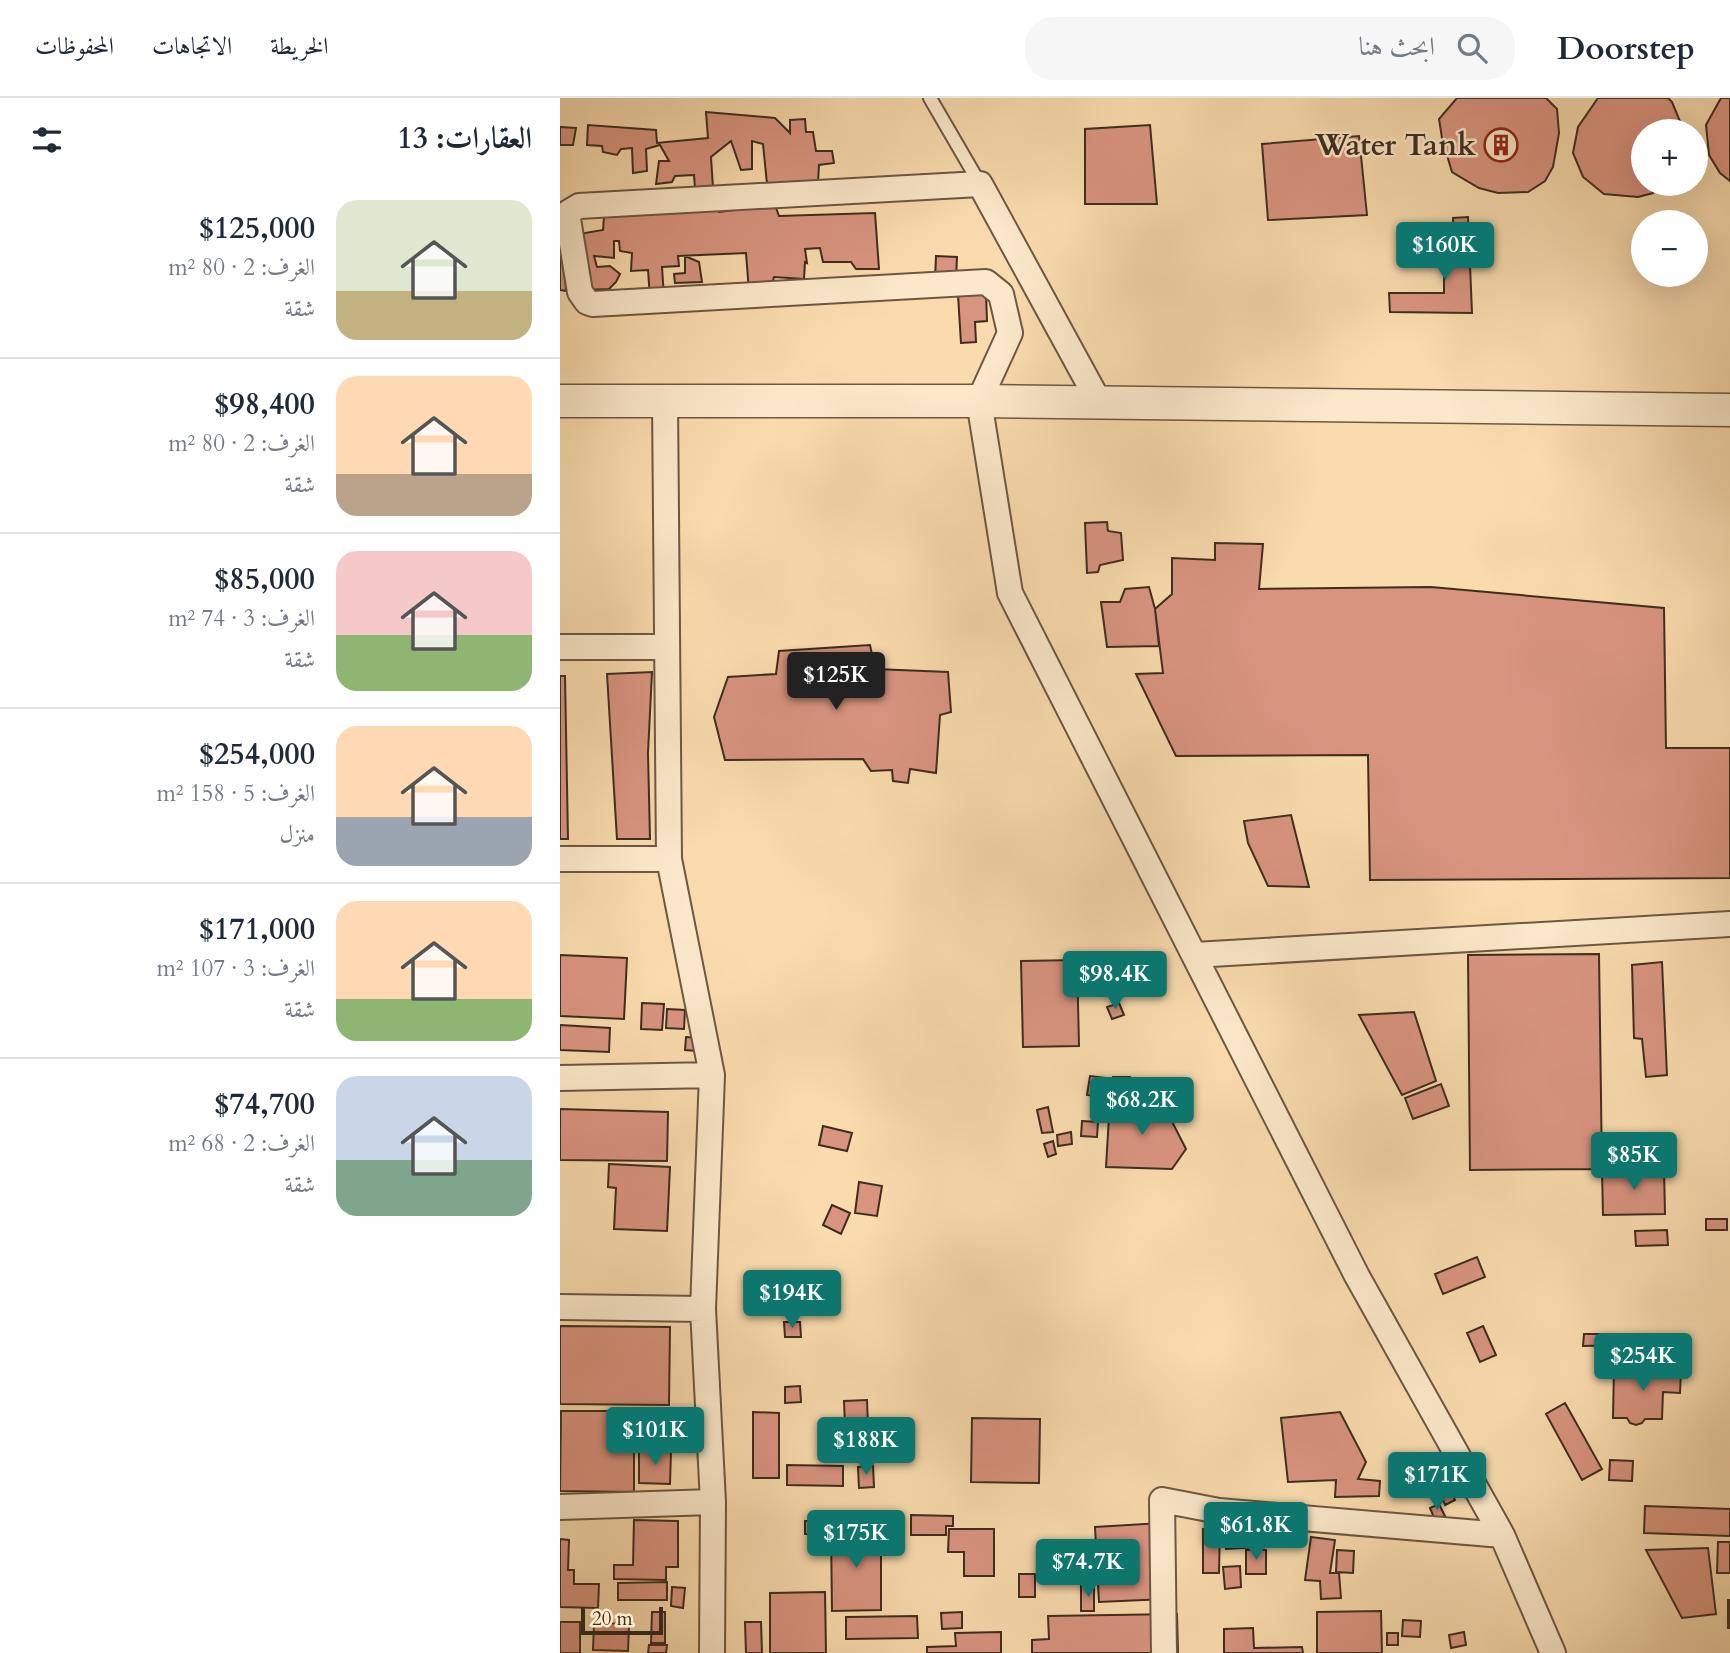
<!DOCTYPE html>
<html lang="ar">
<head>
<meta charset="utf-8">
<style>
	body { margin:0; font-family:Cardo,Amiri,serif; background:#f6f6f7; color:#1f2937; direction:rtl; height:100vh; display:flex; flex-direction:column; font-size:26px; white-space:nowrap }
	* { box-sizing:border-box; margin:0 }
	p { font-size:23px; color:#747a83 }
	.icon { flex:none; width:38px; height:38px; fill:none; stroke:currentColor; stroke-width:2; stroke-linecap:round; stroke-linejoin:round }
	.map { position:relative; flex:1; overflow:hidden; direction:ltr }
	.side { display:flex; flex-direction:column; background:#fff; width:560px }
	.side>* { flex:none }
	.fabs { position:absolute; left:1071px; top:21px; display:grid; gap:14px }
	.fabs a { display:grid; place-items:center; width:77px; height:77px; border-radius:50%; background:#fff; box-shadow:0 7px 28px #0002; font-size:35px }
	.scale { position:absolute; left:21px; bottom:18px; width:82px; box-sizing:border-box; padding-left:7px; border:4px solid #3e2d1e; border-top:0; font-size:19px; line-height:24px; white-space:nowrap; color:#3e2d1e; -webkit-text-stroke:5px #fbe8ca; paint-order:stroke }
	.price { position:absolute; translate:-50% -60px; padding:0 16px; border-radius:7px; background:#0f766e; color:#fff; font-size:23px; line-height:46px; filter:drop-shadow(0 2px 4px #0008) }
	.price::after { content:''; position:absolute; left:50%; top:42px; width:21px; height:16px; margin-left:-10px; background:inherit; clip-path:polygon(0 0,100% 0,50% 100%) }
	.price.selected { background:#222; color:#fff }
	ul { padding:0; list-style:none }
	li { display:flex; align-items:center; gap:21px; height:175px; padding:0 28px }
	li+li { border-top:2px solid #e0e1e3 }
	li span { display:grid; place-items:center; flex:none; width:196px; height:140px; border-radius:21px; color:#555 }
	li>.icon { margin-inline-start:auto }
	span .icon { width:84px; height:84px; fill:#fffc; stroke-width:1 }
	li b { font-size:30px }
	h2 { display:flex; justify-content:space-between; align-items:center; height:84px; padding:0 28px; font-size:30px }
	header { display:flex; align-items:center; gap:42px; box-sizing:border-box; height:98px; padding:0 35px; background:#fff; border-bottom:2px solid #e0e1e3 }
	header strong { font-size:33px }
	nav { display:flex; gap:38px; margin-inline-start:auto; font-size:24px }
	.search { width:490px; height:63px; background:#f6f6f7; display:flex; align-items:center; gap:18px; box-sizing:border-box; padding:0 24px; border-radius:28px; color:#747a83; font-size:26px }
	main { display:flex; flex:1; min-height:0 }
	.map>svg:first-child { display:block }
	.building { fill:#d99480; stroke:#3e2d1e; stroke-width:2 }
	.lines { fill:none; stroke-linecap:round; stroke-linejoin:round }
	.service-casing { stroke:#6d5842; stroke-width:16 }
	.minor-casing { stroke:#6d5842; stroke-width:28 }
	.tertiary-casing { stroke:#6d5842; stroke-width:35 }
	.service { stroke:#fbe8ca; stroke-width:12 }
	.minor { stroke:#fbe8ca; stroke-width:24 }
	.tertiary { stroke:#fbe8ca; stroke-width:32 }
	.labels { text-anchor:middle; stroke-width:5; stroke-linejoin:round; paint-order:stroke }
	.poi-label { font-size:30px; font-weight:bold; fill:#3e2d1e; stroke:#fbe8ca; text-anchor:end }
</style>
</head>
<body>
<header>
<strong>Doorstep</strong>
<div class="search"><svg class="icon" aria-label="search" viewBox="0 0 24 24"><circle cx="10" cy="10" r="6"/><path d="M15 15l6 6"/></svg>ابحث هنا</div>
<nav><a>الخريطة</a><a>الاتجاهات</a><a>المحفوظات</a></nav>
</header>
<main>
<div class="map">
<svg width="1170" height="1555" viewBox="0 0 1170 1555">
	<rect width="100%" height="100%" fill="#f9dbae"/>
	<filter id="stains"><feTurbulence type="fractalNoise" baseFrequency=".00286" numOctaves="4"/><feColorMatrix values="0 0 0 0 .2 0 0 0 0 .09 0 0 0 0 .02 0 0 0 .5 -.17"/></filter>
	<radialGradient id="worn" r=".72"><stop offset=".6" stop-color="#630" stop-opacity="0"/><stop offset="1" stop-color="#630" stop-opacity=".3"/></radialGradient>
	<path class="building" d="M 897,0 L 986,0 L 997,11 L 999,35 L 993,69 L 985,83 L 968,94 L 938,95 L 919,90 L 892,74 L 882,40 L 879,21 Z
		M 1038,0 L 1108,0 L 1112,4 L 1124,33 L 1083,33 L 1083,86 L 1106,86 L 1093,95 L 1078,99 L 1044,96 L 1023,79 L 1013,55 L 1018,29 Z
		M 1161,0 L 1170,0 L 1170,83 L 1160,75 L 1149,57 L 1146,27 Z
		M 146,14 L 215,20 L 230,35 L 230,22 L 245,21 L 246,34 L 253,34 L 256,53 L 272,53 L 274,65 L 259,67 L 258,84 L 207,86 L 203,46 L 192,43 L 192,71 L 181,72 L 171,43 L 151,59 L 153,90 L 135,90 L 134,77 L 115,78 L 112,84 L 96,86 L 99,63 L 109,63 L 100,47 L 86,51 L 87,73 L 73,75 L 72,50 L 61,51 L 57,57 L 43,54 L 42,48 L 27,47 L 28,27 L 96,32 L 97,45 L 148,40 Z
		M 590,27 L 597,106 L 525,106 L 525,31 Z
		M 0,29 L 16,30 L 13,47 L 0,47 Z
		M 799,38 L 807,117 L 708,122 L 702,46 Z
		M 215,107 L 219,118 L 315,115 L 319,171 L 296,171 L 291,164 L 263,164 L 260,150 L 245,151 L 247,165 L 245,164 L 244,181 L 214,179 L 210,193 L 189,194 L 186,155 L 118,158 L 119,168 L 102,169 L 104,199 L 90,200 L 88,172 L 71,173 L 72,155 L 60,153 L 59,143 L 54,143 L 54,160 L 34,158 L 37,169 L 50,168 L 60,176 L 56,184 L 49,191 L 23,192 L 13,137 L 43,132 L 44,119 L 84,115 L 121,115 L 155,110 L 159,114 Z
		M 908,119 L 912,215 L 830,214 L 829,195 L 884,195 L 884,172 L 891,171 L 889,157 L 894,157 L 893,120 Z
		M 0,151 L 4,151 L 6,193 L 0,192 Z
		M 125,158 L 139,164 L 142,184 L 115,185 L 114,176 L 125,175 Z
		M 376,158 L 397,159 L 396,182 L 375,181 Z
		M 426,196 L 427,223 L 415,224 L 416,244 L 401,245 L 398,197 Z
		M 547,424 L 548,433 L 561,435 L 563,462 L 540,467 L 538,474 L 527,475 L 525,425 Z
		M 655,445 L 703,446 L 699,491 L 871,489 L 1104,510 L 1106,650 L 1170,650 L 1170,780 L 810,782 L 808,657 L 616,658 L 576,576 L 603,575 L 595,511 L 612,496 L 612,460 L 655,462 Z
		M 589,489 L 595,511 L 599,548 L 547,549 L 541,504 L 560,504 L 565,491 Z
		M 310,547 L 315,571 L 388,574 L 391,614 L 380,617 L 376,675 L 350,671 L 348,685 L 333,683 L 332,672 L 311,673 L 303,661 L 165,662 L 154,619 L 168,579 L 216,576 L 219,553 Z
		M 92,574 L 88,655 L 90,741 L 57,741 L 47,576 Z
		M 0,578 L 5,578 L 8,741 L 0,741 Z
		M 731,717 L 749,789 L 708,788 L 688,745 L 684,723 Z
		M 1039,856 L 1042,1071 L 910,1072 L 908,857 Z
		M 0,857 L 67,860 L 64,921 L 0,918 Z
		M 517,862 L 519,948 L 463,949 L 461,863 Z
		M 1102,864 L 1107,977 L 1086,979 L 1082,941 L 1074,940 L 1072,867 Z
		M 82,905 L 104,906 L 102,932 L 81,931 Z
		M 559,905 L 564,917 L 552,921 L 547,909 Z
		M 107,911 L 125,912 L 124,931 L 106,930 Z
		M 854,914 L 876,983 L 842,997 L 799,917 Z
		M 0,927 L 50,930 L 49,954 L 0,952 Z
		M 126,939 L 138,940 L 137,953 L 125,952 Z
		M 530,978 L 547,980 L 544,999 L 527,997 Z
		M 553,979 L 570,979 L 571,990 L 553,990 Z
		M 881,986 L 889,1008 L 853,1021 L 845,1000 Z
		M 550,1001 L 603,1006 L 626,1051 L 612,1071 L 546,1069 Z
		M 488,1009 L 493,1034 L 482,1035 L 477,1012 Z
		M 0,1011 L 108,1014 L 107,1063 L 0,1062 Z
		M 522,1023 L 538,1024 L 537,1039 L 521,1038 Z
		M 263,1028 L 292,1035 L 287,1053 L 259,1047 Z
		M 511,1034 L 512,1046 L 498,1048 L 497,1037 Z
		M 493,1043 L 496,1056 L 488,1059 L 484,1046 Z
		M 49,1066 L 110,1069 L 107,1133 L 54,1131 L 56,1090 L 48,1089 Z
		M 1104,1071 L 1105,1116 L 1043,1117 L 1042,1072 Z
		M 299,1084 L 322,1088 L 317,1118 L 295,1115 Z
		M 272,1107 L 290,1115 L 281,1136 L 263,1127 Z
		M 1146,1121 L 1167,1121 L 1167,1132 L 1146,1132 Z
		M 1107,1132 L 1108,1147 L 1076,1148 L 1075,1133 Z
		M 917,1159 L 925,1179 L 883,1196 L 875,1176 Z
		M 224,1224 L 240,1224 L 241,1239 L 225,1239 Z
		M 0,1228 L 110,1229 L 109,1307 L 0,1306 Z
		M 923,1228 L 936,1257 L 920,1264 L 907,1235 Z
		M 1024,1236 L 1068,1236 L 1068,1247 L 1023,1248 Z
		M 1054,1270 L 1121,1272 L 1120,1295 L 1103,1294 L 1102,1321 L 1085,1321 L 1082,1325 L 1076,1327 L 1070,1325 L 1067,1320 L 1053,1320 Z
		M 240,1288 L 241,1304 L 225,1305 L 225,1289 Z
		M 307,1302 L 308,1328 L 285,1329 L 284,1303 Z
		M 1005,1305 L 1042,1371 L 1022,1382 L 986,1316 Z
		M 1,1313 L 74,1313 L 74,1394 L 0,1393 Z
		M 193,1314 L 219,1315 L 219,1380 L 193,1380 Z
		M 780,1314 L 806,1364 L 798,1381 L 820,1383 L 819,1398 L 775,1399 L 776,1382 L 728,1384 L 721,1320 Z
		M 412,1320 L 480,1321 L 479,1385 L 411,1384 Z
		M 79,1353 L 111,1353 L 110,1386 L 79,1385 Z
		M 1050,1362 L 1073,1363 L 1072,1383 L 1049,1382 Z
		M 227,1367 L 283,1368 L 283,1388 L 227,1387 Z
		M 313,1368 L 314,1389 L 299,1390 L 298,1369 Z
		M 891,1393 L 895,1402 L 885,1407 L 881,1397 Z
		M 879,1406 L 885,1418 L 875,1422 L 870,1410 Z
		M 1085,1408 L 1170,1411 L 1170,1438 L 1084,1435 Z
		M 351,1417 L 393,1418 L 393,1428 L 386,1428 L 386,1437 L 351,1437 Z
		M 74,1422 L 118,1423 L 118,1469 L 106,1469 L 106,1482 L 54,1481 L 54,1467 L 73,1467 Z
		M 245,1423 L 267,1423 L 267,1450 L 251,1450 L 251,1436 L 245,1436 Z
		M 601,1425 L 606,1501 L 539,1504 L 535,1429 Z
		M 324,1429 L 340,1429 L 340,1452 L 324,1452 Z
		M 697,1430 L 699,1449 L 666,1451 L 664,1433 Z
		M 389,1431 L 434,1431 L 434,1478 L 404,1478 L 404,1454 L 388,1454 Z
		M 643,1431 L 660,1431 L 659,1475 L 643,1475 Z
		M 321,1432 L 321,1512 L 272,1513 L 271,1433 Z
		M 751,1439 L 775,1442 L 770,1475 L 779,1475 L 781,1500 L 761,1501 L 760,1483 L 745,1482 Z
		M 0,1441 L 9,1442 L 8,1472 L 14,1472 L 14,1486 L 39,1486 L 38,1510 L 0,1509 Z
		M 1158,1444 L 1170,1444 L 1170,1475 L 1157,1475 Z
		M 1148,1450 L 1156,1516 L 1122,1520 L 1086,1452 Z
		M 686,1452 L 706,1452 L 706,1476 L 686,1476 Z
		M 777,1452 L 794,1453 L 793,1475 L 776,1474 Z
		M 680,1468 L 681,1489 L 665,1491 L 663,1469 Z
		M 459,1476 L 475,1476 L 475,1499 L 459,1499 Z
		M 107,1484 L 107,1502 L 58,1502 L 58,1485 Z
		M 521,1488 L 534,1488 L 534,1513 L 521,1513 Z
		M 112,1489 L 125,1490 L 123,1510 L 111,1508 Z
		M 265,1494 L 266,1555 L 210,1555 L 210,1495 Z
		M 1168,1502 L 1170,1502 L 1170,1530 L 1168,1530 Z
		M 821,1513 L 822,1555 L 757,1555 L 757,1514 Z
		M 92,1514 L 105,1514 L 105,1545 L 91,1545 Z
		M 402,1514 L 402,1530 L 382,1531 L 381,1515 Z
		M 617,1516 L 618,1555 L 472,1555 L 472,1542 L 489,1541 L 488,1518 Z
		M 357,1518 L 358,1540 L 286,1541 L 286,1519 Z
		M 843,1522 L 861,1523 L 860,1539 L 842,1538 Z
		M 0,1524 L 20,1524 L 20,1555 L 0,1555 Z
		M 185,1524 L 201,1524 L 202,1555 L 186,1555 Z
		M 34,1525 L 69,1526 L 68,1553 L 33,1552 Z
		M 693,1530 L 694,1550 L 742,1549 L 743,1555 L 664,1555 L 664,1531 Z
		M 441,1534 L 441,1555 L 367,1555 L 367,1549 L 396,1548 L 395,1535 Z
		M 904,1534 L 906,1547 L 891,1550 L 889,1537 Z
		M 827,1535 L 838,1535 L 838,1547 L 827,1547 Z
		M 89,1547 L 107,1547 L 106,1555 L 88,1555 Z"/>
	<g class="lines">
		<defs>
			<path id="service" d="M 370,0 L 420,86"/>
			<path id="minor" d="M 105,302 L 109,761 L 152,977 L 143,1211 L 153,1404 L 152,1555
				M 539,304 L 420,86 L 19,108 L 9,114 L 8,121 L 20,194 L 27,204 L 33,206 L 426,184 L 441,196 L 450,235 L 419,303 L 450,495 L 797,1178 L 942,1437 L 993,1555
				M 0,549 L 107,549
				M 0,761 L 109,761
				M 634,857 L 1170,826
				M 0,980 L 152,977
				M 0,1209 L 143,1211
				M 0,1409 L 153,1404
				M 604,1555 L 602,1402 L 659,1413 L 942,1437"/>
			<path id="tertiary" d="M 0,303 L 419,303 L 1170,312"/>
		</defs>
		<use href="#service" class="service-casing"/>
		<use href="#minor" class="minor-casing"/>
		<use href="#tertiary" class="tertiary-casing"/>
		<use href="#service" class="service"/>
		<use href="#minor" class="minor"/>
		<use href="#tertiary" class="tertiary"/>
	</g>
	<defs>
		<symbol id="building-ring" viewBox="-11 -11 22 22"><circle r="9.5" fill="#fbe8ca" stroke="#8f2418" stroke-width="1.5"/><path d="M-4-6H4V6H1V3H-1V6H-4ZM-2.5-4.3h1.7v1.8h-1.7ZM.8-4.3h1.7v1.8H.8ZM-2.5-1h1.7V.8h-1.7ZM.8-1h1.7V.8H.8Z" fill="#8f2418"/></symbol>
	</defs>
	<g fill-rule="evenodd">
		<use href="#building-ring" x="922" y="28" width="38" height="38"/>
	</g>
	<g class="labels">
		<g class="poi-label">
			<text x="916" y="57">Water Tank</text>
		</g>
	</g>
	<rect width="100%" height="100%" filter="url(#stains)"/>
	<rect width="100%" height="100%" fill="url(#worn)"/>
</svg>
<div class="fabs">
<a>+</a>
<a>−</a>
</div>
<div class="scale">20 m</div>
<b class="price" style="left:885px;top:184px">$160K</b>
<b class="price selected" style="left:276px;top:614px">$125K</b>
<b class="price" style="left:555px;top:913px">$98.4K</b>
<b class="price" style="left:582px;top:1039px">$68.2K</b>
<b class="price" style="left:1074px;top:1094px">$85K</b>
<b class="price" style="left:232px;top:1232px">$194K</b>
<b class="price" style="left:1083px;top:1295px">$254K</b>
<b class="price" style="left:95px;top:1369px">$101K</b>
<b class="price" style="left:306px;top:1379px">$188K</b>
<b class="price" style="left:877px;top:1414px">$171K</b>
<b class="price" style="left:696px;top:1464px">$61.8K</b>
<b class="price" style="left:296px;top:1472px">$175K</b>
<b class="price" style="left:528px;top:1501px">$74.7K</b>
</div>
<section class="side">
<h2>العقارات: 13<svg class="icon" aria-label="filters" viewBox="0 0 24 24"><path d="M4 7h16M4 17h16"/><circle cx="9" cy="7" r="2"/><circle cx="15" cy="17" r="2"/></svg></h2>
<ul>
<li><span style="background:linear-gradient(#dfe7d0 65%,#c2b280 0)"><svg class="icon" aria-label="home" viewBox="0 0 24 24"><path d="M3 11l9-7 9 7M6 9v11h12V9"/></svg></span><div><b>$125,000</b><p>الغرف: 2 · 80 m²</p><p>شقة</p></div></li>
<li><span style="background:linear-gradient(#ffd9b3 70%,#b9a48a 0)"><svg class="icon" aria-label="home" viewBox="0 0 24 24"><path d="M3 11l9-7 9 7M6 9v11h12V9"/></svg></span><div><b>$98,400</b><p>الغرف: 2 · 80 m²</p><p>شقة</p></div></li>
<li><span style="background:linear-gradient(#f6c9c9 60%,#8fb573 0)"><svg class="icon" aria-label="home" viewBox="0 0 24 24"><path d="M3 11l9-7 9 7M6 9v11h12V9"/></svg></span><div><b>$85,000</b><p>الغرف: 3 · 74 m²</p><p>شقة</p></div></li>
<li><span style="background:linear-gradient(#ffd9b3 65%,#9aa5b1 0)"><svg class="icon" aria-label="home" viewBox="0 0 24 24"><path d="M3 11l9-7 9 7M6 9v11h12V9"/></svg></span><div><b>$254,000</b><p>الغرف: 5 · 158 m²</p><p>منزل</p></div></li>
<li><span style="background:linear-gradient(#ffd9b3 70%,#8fb573 0)"><svg class="icon" aria-label="home" viewBox="0 0 24 24"><path d="M3 11l9-7 9 7M6 9v11h12V9"/></svg></span><div><b>$171,000</b><p>الغرف: 3 · 107 m²</p><p>شقة</p></div></li>
<li><span style="background:linear-gradient(#c9d6e8 60%,#7fa58c 0)"><svg class="icon" aria-label="home" viewBox="0 0 24 24"><path d="M3 11l9-7 9 7M6 9v11h12V9"/></svg></span><div><b>$74,700</b><p>الغرف: 2 · 68 m²</p><p>شقة</p></div></li>
</ul>
</section>
</main>
</body>
</html>
